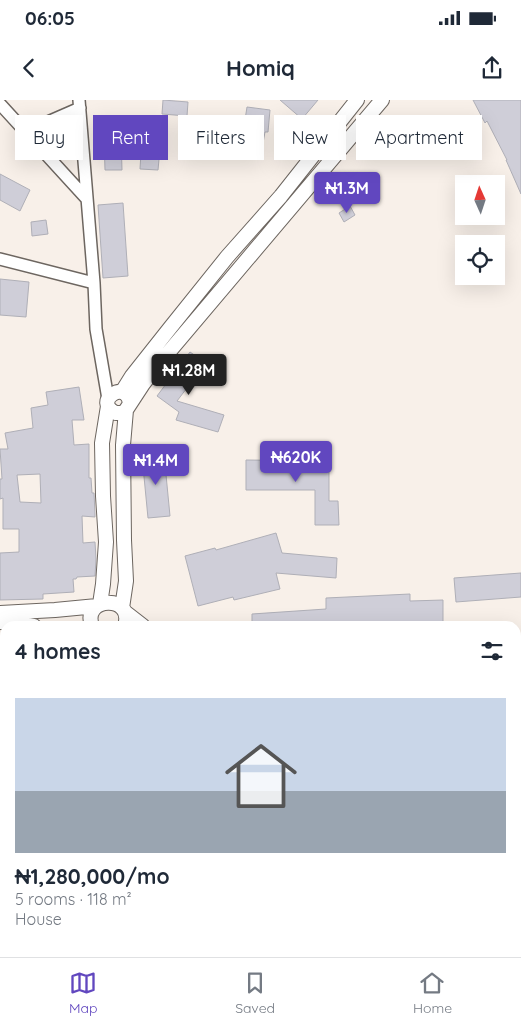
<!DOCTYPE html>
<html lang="en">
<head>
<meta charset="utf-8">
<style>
	body { margin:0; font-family:Quicksand,sans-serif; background:#f2f2f3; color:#1f2937; height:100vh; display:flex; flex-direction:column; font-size:19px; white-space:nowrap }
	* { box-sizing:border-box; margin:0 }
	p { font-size:16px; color:#747a83 }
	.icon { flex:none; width:28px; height:28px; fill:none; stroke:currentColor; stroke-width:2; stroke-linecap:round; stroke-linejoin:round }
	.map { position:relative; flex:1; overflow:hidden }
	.sheet { position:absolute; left:0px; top:521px; width:521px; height:336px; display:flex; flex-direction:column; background:#fff; border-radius:15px 15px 0 0; box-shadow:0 5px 20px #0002 }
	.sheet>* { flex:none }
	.banner { position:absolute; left:15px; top:15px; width:491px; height:45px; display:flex; gap:10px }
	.needle { width:32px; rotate:357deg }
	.controls { position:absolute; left:455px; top:75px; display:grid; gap:10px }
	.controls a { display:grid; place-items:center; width:50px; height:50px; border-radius:0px; background:#fff; box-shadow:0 5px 20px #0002; font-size:25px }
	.price { position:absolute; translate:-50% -42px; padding:0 11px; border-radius:5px; background:#6147bf; color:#fff; font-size:16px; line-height:32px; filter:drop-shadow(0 1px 2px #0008) }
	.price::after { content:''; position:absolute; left:50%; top:30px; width:15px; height:11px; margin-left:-8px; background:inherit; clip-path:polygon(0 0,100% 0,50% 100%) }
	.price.on { background:#222; color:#fff }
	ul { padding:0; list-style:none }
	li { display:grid; align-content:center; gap:10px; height:265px; padding:0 15px }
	li span { display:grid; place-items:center; height:155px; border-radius:0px; color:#555 }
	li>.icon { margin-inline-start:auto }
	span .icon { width:90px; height:90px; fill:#fffc; stroke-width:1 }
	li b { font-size:21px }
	h2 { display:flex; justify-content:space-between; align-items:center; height:60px; padding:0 15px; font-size:21px }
	.pill { padding:0 18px; border-radius:0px; background:#fff; box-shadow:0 5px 20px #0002; font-size:18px; line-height:45px }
	.pill.on { background:#6147bf; color:#fff }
	.status { display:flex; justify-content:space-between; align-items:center; height:35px; padding:0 25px; background:#fff; direction:ltr }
	.status svg { height:14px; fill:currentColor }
	header { display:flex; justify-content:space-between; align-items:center; height:65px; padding:0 15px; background:#fff; font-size:22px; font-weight:800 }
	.menu { display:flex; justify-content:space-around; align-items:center; height:70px; border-top:1px solid #e0e1e3; background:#fff; font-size:14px; color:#747a83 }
	.menu a { display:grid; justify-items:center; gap:2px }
	.menu .on { color:#6147bf }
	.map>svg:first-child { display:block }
	.building { fill:#cfced8; stroke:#afafb7; fill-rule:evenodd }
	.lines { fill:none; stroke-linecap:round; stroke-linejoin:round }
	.minor-casing { stroke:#6d6660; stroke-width:14 }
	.tertiary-casing { stroke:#6d6660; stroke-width:16 }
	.primary-casing { stroke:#6d6660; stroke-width:20 }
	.minor { stroke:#fff; stroke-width:11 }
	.tertiary { stroke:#fff; stroke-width:14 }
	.primary { stroke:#fff; stroke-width:18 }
</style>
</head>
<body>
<div class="status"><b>06:05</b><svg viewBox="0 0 49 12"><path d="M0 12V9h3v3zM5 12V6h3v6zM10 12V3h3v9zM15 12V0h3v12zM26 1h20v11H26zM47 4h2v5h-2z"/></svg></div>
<header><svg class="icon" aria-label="back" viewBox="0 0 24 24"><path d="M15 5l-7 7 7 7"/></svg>Homiq<svg class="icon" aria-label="share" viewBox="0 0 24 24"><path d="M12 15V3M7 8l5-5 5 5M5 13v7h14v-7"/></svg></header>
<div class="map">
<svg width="521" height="857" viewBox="0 0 521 857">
	<rect width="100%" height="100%" fill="#f8f0e9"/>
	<path class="building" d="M 163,0 L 188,2 L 187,16 L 162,14 Z
		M 280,0 L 318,0 L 302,19 Z
		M 473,0 L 521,0 L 521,94 L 506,60 L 507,60 L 487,21 L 485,23 Z
		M 247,7 L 270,10 L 268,32 L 265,32 L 263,43 L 242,39 Z
		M 305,22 L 298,31 L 298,48 L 286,47 L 288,23 Z
		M 121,36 L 122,70 L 105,70 L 104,37 Z
		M 142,36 L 161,38 L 158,70 L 140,69 Z
		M 200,46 L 220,47 L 220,58 L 200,57 Z
		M 0,74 L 30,90 L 20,111 L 0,100 Z
		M 123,103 L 128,176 L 103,178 L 98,105 Z
		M 350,106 L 355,115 L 344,122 L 339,113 Z
		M 46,120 L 48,134 L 32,136 L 31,122 Z
		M 0,179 L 29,182 L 26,217 L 0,215 Z
		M 190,252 L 206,263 L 177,301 L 224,315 L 218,332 L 176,320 L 179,312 L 157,296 Z
		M 79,287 L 84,320 L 72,320 L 74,345 L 89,344 L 89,378 L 91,378 L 92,393 L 94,393 L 95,414 L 95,417 L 82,416 L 83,443 L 95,442 L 96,459 L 95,476 L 77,477 L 76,479 L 73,479 L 74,492 L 43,494 L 43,499 L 0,500 L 0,453 L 19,452 L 19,429 L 3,429 L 3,398 L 0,399 L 0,379 L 2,379 L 0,349 L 8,349 L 5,333 L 33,328 L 31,308 L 48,305 L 46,292 ZM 40,374 L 41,403 L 20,402 L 17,375 Z
		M 164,354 L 170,416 L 148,418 L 142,356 Z
		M 246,360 L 329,361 L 329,401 L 338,401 L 339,425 L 315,425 L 315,390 L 246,390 Z
		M 276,433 L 282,453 L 337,458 L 336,478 L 276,473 L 280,489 L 234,500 L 233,497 L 198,506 L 185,456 L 215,448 L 216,450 Z
		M 521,473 L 521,497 L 456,502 L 454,478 Z
		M 410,494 L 410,501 L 443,500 L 443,525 L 411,526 L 252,526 L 252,514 L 326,509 L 326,498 Z"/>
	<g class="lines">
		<defs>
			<path id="minor" d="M 79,0 L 94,183 L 96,229 L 108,299
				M 0,4 L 86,98
				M 25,32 L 80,8
				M 0,159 L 94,183
				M 0,614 L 5,605
				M 446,852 L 449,857"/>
			<path id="tertiary" d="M 122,292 L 132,276 L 170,228 L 227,157 L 281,96 L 357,0
				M 130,304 C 127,277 91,302 116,313 L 123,313 L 126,310 L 143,284 L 157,266 L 382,0
				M 100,504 L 103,484 L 106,442 L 103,396 L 102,343 L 108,306
				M 122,508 L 126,481 L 124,440 L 123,345 L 126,310
				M 125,512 L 143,526
				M 0,513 L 55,510 L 97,506
				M 0,522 L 34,526
				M 92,526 C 81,496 135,494 125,526"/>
			<path id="primary" d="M 516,812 L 521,812
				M 278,857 L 285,852
				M 323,857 L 332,852"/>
		</defs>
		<use href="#minor" class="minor-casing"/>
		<use href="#tertiary" class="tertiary-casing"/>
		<use href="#primary" class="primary-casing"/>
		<use href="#minor" class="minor"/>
		<use href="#tertiary" class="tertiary"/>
		<use href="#primary" class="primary"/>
	</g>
</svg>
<div class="controls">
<a><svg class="needle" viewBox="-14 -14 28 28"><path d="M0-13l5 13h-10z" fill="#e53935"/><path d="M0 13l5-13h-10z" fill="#747a83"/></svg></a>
<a><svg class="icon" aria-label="locate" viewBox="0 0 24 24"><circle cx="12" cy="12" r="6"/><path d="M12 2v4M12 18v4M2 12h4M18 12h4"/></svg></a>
</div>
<b class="price" style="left:347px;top:114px">₦1.3M</b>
<b class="price on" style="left:189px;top:296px">₦1.28M</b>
<b class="price" style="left:296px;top:383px">₦620K</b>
<b class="price" style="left:156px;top:386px">₦1.4M</b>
<div class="banner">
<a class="pill">Buy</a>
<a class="pill on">Rent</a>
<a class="pill">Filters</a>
<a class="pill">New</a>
<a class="pill">Apartment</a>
</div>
<section class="sheet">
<h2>4 homes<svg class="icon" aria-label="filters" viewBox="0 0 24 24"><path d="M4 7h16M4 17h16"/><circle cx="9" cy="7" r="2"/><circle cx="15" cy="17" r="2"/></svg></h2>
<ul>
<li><span style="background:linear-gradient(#c9d6e8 60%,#9aa5b1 0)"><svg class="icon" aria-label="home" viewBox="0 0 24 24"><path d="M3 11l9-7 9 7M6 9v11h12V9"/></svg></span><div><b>₦1,280,000/mo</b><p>5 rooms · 118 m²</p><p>House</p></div></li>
</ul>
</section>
</div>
<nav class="menu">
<a class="on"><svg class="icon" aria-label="map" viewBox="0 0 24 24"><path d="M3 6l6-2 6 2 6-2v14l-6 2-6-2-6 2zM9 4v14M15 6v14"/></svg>Map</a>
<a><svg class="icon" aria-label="saved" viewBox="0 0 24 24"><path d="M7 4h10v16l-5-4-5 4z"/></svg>Saved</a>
<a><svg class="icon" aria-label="home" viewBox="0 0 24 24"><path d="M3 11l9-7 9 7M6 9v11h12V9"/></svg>Home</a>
</nav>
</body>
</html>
